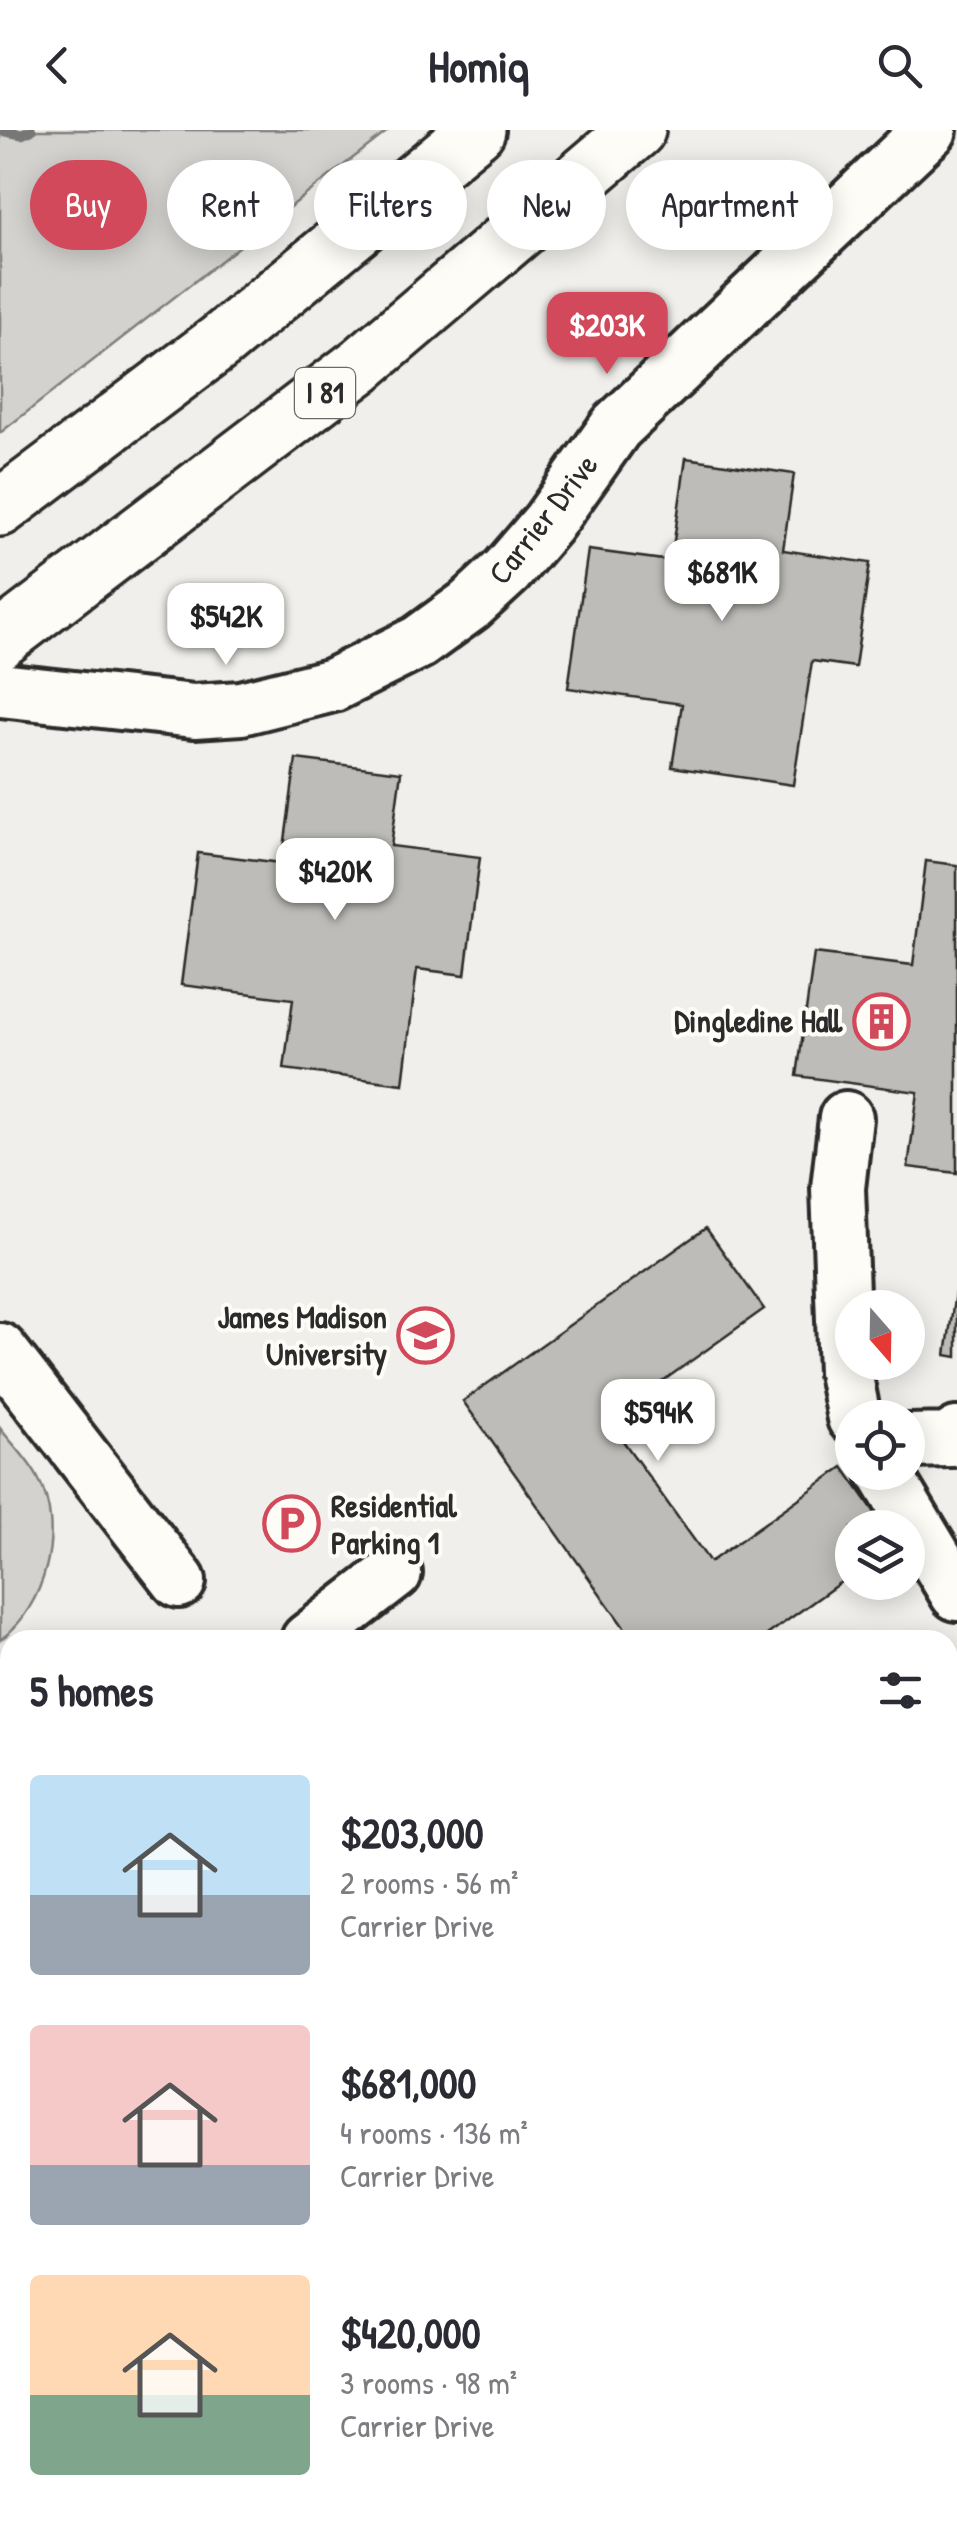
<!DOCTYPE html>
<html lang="en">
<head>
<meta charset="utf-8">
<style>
	body { margin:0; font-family:"Patrick Hand",sans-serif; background:#f2f2f3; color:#2b2b33; height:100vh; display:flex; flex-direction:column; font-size:38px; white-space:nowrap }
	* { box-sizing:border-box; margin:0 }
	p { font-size:32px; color:#7c7c81 }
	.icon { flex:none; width:55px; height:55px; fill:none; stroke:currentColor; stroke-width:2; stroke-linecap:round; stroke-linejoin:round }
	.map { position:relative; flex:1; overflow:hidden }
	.drawer { position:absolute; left:0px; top:1500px; width:958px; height:892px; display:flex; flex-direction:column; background:#fff; border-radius:30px 30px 0 0; box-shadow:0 5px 25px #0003 }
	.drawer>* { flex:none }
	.guide { position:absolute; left:30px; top:30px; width:898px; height:90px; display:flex; gap:20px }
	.needle { width:65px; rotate:160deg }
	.buttons { position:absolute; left:835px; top:1160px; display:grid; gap:20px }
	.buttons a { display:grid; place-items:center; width:90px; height:90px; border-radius:50%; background:#fff; box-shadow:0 5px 25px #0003; font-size:50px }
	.price { position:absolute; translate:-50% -85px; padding:0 22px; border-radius:20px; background:#fff; color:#222; font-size:32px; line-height:65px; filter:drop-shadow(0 2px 5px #0008) }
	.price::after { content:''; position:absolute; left:50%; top:60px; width:30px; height:22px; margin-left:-15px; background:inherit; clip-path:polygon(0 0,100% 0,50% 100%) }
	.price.current { background:#d1495b; color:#fff }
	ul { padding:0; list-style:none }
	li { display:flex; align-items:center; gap:30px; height:250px; padding:0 30px }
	li span { display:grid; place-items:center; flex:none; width:280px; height:200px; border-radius:10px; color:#555 }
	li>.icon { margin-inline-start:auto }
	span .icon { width:120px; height:120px; fill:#fffc; stroke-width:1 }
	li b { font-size:42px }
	h2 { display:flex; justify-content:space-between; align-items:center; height:120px; padding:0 30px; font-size:42px }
	.chip { padding:0 35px; border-radius:45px; background:#fff; box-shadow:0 5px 25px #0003; font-size:35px; line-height:90px }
	.chip.current { background:#d1495b; color:#fff }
	header { display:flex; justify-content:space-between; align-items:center; height:130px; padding:0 30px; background:#fff; font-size:45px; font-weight:700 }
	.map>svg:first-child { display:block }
	.green { fill:#d3d2cf; stroke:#7f7e7d; stroke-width:2.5 }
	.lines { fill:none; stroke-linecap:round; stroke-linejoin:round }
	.stream { stroke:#777775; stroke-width:11 }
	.building { fill:#bdbcb8; stroke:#2b2b2b; stroke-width:2.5 }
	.minor-casing { stroke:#2b2b2b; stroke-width:60 }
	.highway-casing { stroke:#2b2b2b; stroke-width:62 }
	.minor { stroke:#fdfcf7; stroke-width:52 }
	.highway { stroke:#fdfcf7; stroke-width:55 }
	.rail-casing { stroke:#2b2b2b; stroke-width:11 }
	.rail { stroke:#fdfcf7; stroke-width:8; stroke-dasharray:22; stroke-linecap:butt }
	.labels { text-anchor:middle; stroke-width:8; stroke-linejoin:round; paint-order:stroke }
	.shield { fill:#fdfcf7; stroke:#6a6a68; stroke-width:2.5 }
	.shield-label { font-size:30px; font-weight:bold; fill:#2b2b2b }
	.street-label { font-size:32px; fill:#2b2b2b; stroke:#fdfcf7 }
	.poi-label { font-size:32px; font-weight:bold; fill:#2b2b2b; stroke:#fdfcf7; text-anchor:end }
</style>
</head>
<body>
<header><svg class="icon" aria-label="back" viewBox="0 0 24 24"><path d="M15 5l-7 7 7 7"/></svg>Homiq<svg class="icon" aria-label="search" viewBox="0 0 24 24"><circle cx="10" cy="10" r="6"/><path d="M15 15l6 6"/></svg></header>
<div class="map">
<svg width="957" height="2391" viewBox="0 0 957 2391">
	<rect width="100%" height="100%" fill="#f0efeb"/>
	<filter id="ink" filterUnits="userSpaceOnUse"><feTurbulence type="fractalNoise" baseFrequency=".01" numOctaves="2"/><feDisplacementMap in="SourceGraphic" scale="20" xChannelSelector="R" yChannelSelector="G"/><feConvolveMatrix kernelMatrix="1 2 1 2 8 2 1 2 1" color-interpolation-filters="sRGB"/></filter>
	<g filter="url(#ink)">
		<path class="green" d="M 0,0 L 389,0 L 0,303 Z
			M 0,1298 C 12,1314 29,1330 38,1348 C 66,1399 45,1478 0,1510 Z
			M 957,2077 L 957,2353 L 948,2357 L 948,2083 Z
			M 503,2382 L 886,2383 L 866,2391 L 490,2391 Z"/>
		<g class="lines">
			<path class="stream" d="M 0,0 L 22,4 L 31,0
				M 948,2147 L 957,2137
				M 597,2391 L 601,2382"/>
		</g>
		<path class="building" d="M 686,328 L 794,344 L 783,420 L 870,433 L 855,537 L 812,531 L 793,655 L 672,637 L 682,574 L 568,558 L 588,420 L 671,431 Z
			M 296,629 L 401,642 L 391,716 L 480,727 L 465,845 L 417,839 L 403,954 L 284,939 L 293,869 L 181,855 L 198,723 L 282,733 Z
			M 926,731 L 957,735 L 957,1043 L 908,1037 L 918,962 L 797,946 L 814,823 L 913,835 Z
			M 706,1098 L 764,1179 L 608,1290 L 710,1432 L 843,1337 L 886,1398 L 852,1398 L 852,1444 L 760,1510 L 633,1510 L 463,1271 Z
			M 957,1149 L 957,1227 L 946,1225 Z
			M 886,2382 L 915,2382 L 918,2391 L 866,2391 Z"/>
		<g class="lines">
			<defs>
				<path id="minor" d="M 0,560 L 194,581 L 241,578 L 333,555 L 419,512 L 470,475 L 507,441 L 548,393 L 616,297 L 930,0
					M 846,988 L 838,1058 L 845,1242 L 854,1288
					M 0,1220 L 179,1451
					M 908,1311 L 952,1310 L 957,1304
					M 884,1342 L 957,1464
					M 308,1510 L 395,1443
					M 948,1562 L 957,1556
					M 948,1829 L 957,1843
					M 0,1838 L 10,1830
					M 948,1903 L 957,1897
					M 0,1965 L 10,1958
					M 948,2020 L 957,2014
					M 0,2080 L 10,2074
					M 0,2155 L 10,2151
					M 41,2387 L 220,2382"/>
				<path id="highway" d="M 0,378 L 220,212 L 477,0
					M 0,510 L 361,235 L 637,0"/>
			</defs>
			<use href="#minor" class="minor-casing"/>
			<use href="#highway" class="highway-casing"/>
			<use href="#minor" class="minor"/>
			<use href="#highway" class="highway"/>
			<defs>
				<path id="rail" d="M 948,1648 L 957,1641
					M 0,2279 L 10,2273"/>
			</defs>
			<use href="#rail" class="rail-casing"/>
			<use href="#rail" class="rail"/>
		</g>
	</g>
	<defs>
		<symbol id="building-ring" viewBox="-11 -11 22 22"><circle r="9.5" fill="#fdfcf7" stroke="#d1495b" stroke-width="1.5"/><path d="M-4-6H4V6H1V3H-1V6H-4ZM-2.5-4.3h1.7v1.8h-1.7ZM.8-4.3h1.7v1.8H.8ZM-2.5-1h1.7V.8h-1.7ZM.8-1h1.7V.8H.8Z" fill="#d1495b"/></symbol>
		<symbol id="university-ring" viewBox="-11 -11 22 22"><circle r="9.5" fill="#fdfcf7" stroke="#d1495b" stroke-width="1.5"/><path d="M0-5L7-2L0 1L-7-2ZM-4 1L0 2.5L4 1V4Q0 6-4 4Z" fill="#d1495b"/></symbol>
		<symbol id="parking-ring" viewBox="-11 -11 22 22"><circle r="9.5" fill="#fdfcf7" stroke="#d1495b" stroke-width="1.5"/><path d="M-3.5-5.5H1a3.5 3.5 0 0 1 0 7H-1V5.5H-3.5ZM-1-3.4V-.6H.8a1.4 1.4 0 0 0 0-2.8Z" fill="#d1495b"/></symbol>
	</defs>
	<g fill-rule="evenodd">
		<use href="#building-ring" x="850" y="860" width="63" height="63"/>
		<use href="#university-ring" x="394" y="1174" width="63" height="63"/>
		<use href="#parking-ring" x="260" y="1362" width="63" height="63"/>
	</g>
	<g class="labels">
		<rect class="shield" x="295" y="238" width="60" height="50" rx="8"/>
		<g class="shield-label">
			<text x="325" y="273">I 81</text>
		</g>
		<g class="street-label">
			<text transform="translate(543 389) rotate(-52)" y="11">Carrier Drive</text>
		</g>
		<g class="poi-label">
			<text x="842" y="902">Dingledine Hall</text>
			<text x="387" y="1198">James Madison<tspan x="387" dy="37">University</tspan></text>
			<text x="331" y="1387" text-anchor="start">Residential<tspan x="331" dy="37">Parking 1</tspan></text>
		</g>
	</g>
</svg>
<div class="buttons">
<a><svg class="needle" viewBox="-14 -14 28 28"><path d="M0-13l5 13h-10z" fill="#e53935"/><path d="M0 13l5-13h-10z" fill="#7c7c81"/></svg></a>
<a><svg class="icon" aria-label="locate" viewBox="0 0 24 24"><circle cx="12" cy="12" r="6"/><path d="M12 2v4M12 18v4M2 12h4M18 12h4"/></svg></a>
<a><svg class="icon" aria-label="layers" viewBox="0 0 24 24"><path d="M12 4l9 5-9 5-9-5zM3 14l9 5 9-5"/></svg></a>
</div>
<b class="price current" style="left:607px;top:247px">$203K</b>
<b class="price" style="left:722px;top:494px">$681K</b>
<b class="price" style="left:226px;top:538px">$542K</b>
<b class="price" style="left:335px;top:793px">$420K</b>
<b class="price" style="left:658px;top:1334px">$594K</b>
<div class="guide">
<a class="chip current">Buy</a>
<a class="chip">Rent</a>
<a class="chip">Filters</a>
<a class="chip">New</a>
<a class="chip">Apartment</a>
</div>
<section class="drawer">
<h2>5 homes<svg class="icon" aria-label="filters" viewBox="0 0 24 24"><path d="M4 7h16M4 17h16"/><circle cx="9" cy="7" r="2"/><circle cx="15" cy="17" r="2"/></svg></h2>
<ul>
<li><span style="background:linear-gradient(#bfe0f5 60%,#9aa5b1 0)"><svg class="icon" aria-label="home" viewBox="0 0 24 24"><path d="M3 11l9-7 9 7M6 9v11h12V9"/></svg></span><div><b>$203,000</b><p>2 rooms · 56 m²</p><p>Carrier Drive</p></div></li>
<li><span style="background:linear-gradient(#f6c9c9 70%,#9aa5b1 0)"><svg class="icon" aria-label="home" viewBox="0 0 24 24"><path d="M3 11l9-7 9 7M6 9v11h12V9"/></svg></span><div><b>$681,000</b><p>4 rooms · 136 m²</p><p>Carrier Drive</p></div></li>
<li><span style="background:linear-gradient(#ffd9b3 60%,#7fa58c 0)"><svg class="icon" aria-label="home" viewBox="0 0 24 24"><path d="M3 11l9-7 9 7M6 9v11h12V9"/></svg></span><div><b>$420,000</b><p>3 rooms · 98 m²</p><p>Carrier Drive</p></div></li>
</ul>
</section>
</div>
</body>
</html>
